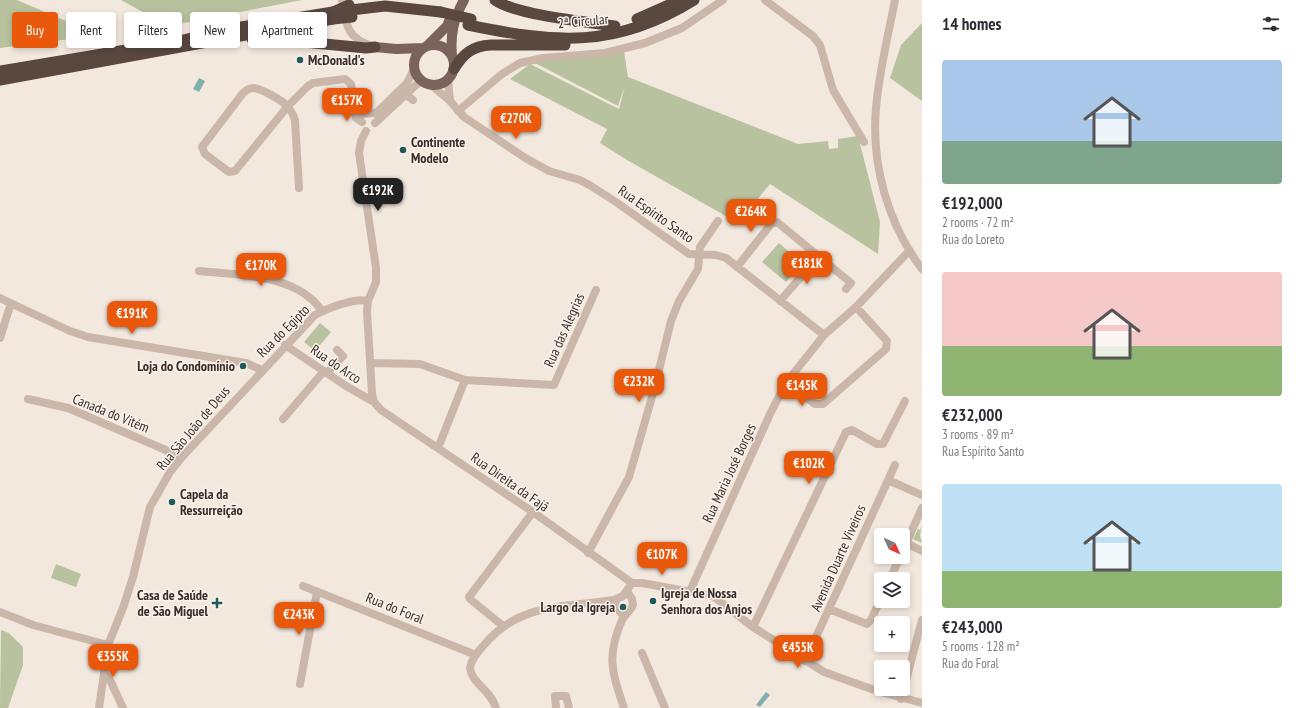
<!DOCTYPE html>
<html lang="en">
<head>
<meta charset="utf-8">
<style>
	body { margin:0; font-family:"PT Sans Narrow",sans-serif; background:#f7f7f7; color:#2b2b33; height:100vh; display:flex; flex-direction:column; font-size:15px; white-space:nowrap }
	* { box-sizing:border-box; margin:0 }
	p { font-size:13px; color:#7c7c81 }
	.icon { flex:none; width:22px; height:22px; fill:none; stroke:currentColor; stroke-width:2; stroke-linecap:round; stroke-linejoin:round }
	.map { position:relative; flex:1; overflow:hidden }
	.side { display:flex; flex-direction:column; background:#fff; width:380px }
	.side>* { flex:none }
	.banner { position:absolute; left:12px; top:12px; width:380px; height:36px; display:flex; gap:8px }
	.needle { width:26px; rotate:135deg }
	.tools { position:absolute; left:874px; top:528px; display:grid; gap:8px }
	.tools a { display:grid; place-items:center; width:36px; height:36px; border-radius:4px; background:#fff; box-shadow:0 2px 6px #0003; font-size:20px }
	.price { position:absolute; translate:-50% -34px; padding:0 9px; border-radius:8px; background:#ea580c; color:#fff; font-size:13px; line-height:26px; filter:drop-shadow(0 1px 2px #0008) }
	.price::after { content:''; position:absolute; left:50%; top:24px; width:12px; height:9px; margin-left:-6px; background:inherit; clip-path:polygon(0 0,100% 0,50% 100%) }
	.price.current { background:#222; color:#fff }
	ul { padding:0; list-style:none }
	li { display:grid; align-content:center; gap:8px; height:212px; padding:0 20px }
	li span { display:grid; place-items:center; height:124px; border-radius:4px; color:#555 }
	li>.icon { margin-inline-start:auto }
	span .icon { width:72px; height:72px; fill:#fffc; stroke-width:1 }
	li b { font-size:17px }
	h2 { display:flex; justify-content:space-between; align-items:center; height:48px; padding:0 20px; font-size:17px }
	.tag { padding:0 14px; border-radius:4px; background:#fff; box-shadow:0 2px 6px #0003; font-size:14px; line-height:36px }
	.tag.current { background:#ea580c; color:#fff }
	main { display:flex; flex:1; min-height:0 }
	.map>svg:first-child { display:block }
	.green { fill:#b8c29e }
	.water { fill:#7db0af }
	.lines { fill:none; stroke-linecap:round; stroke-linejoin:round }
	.minor { stroke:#cbb7a9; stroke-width:8 }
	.major { stroke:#7a635a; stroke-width:10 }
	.highway { stroke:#594740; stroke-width:11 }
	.highway-bridge { stroke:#594740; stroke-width:11 }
	.poi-dot { fill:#1e5a5a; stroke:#faf2eb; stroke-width:1.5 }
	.labels { text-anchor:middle; stroke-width:3; stroke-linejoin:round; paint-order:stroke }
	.street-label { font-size:14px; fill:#382d29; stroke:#faf2eb }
	.poi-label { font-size:14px; font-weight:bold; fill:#382d29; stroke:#faf2eb; text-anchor:start }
</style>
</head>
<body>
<main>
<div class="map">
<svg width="922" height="708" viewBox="0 0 922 708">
	<rect width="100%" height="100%" fill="#f3e8de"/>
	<path class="green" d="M 0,0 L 17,0 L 94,33 L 94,36 L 0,48 Z
		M 121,0 L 302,0 L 168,26 Z
		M 922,23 L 922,101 L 890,78 L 901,45 Z
		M 624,51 L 628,77 L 798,144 L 828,141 L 829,149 L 838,148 L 838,139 L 858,136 L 880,222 L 878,254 L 770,184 L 738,223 L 627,160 L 600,143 L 607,129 L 510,79 L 530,64 L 619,109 L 625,86 L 618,106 L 533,62 Z
		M 779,243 L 802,263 L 786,282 L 762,262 Z
		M 320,323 L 331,332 L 315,351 L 304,342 Z
		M 922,525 L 920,535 L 922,543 L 913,539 L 918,529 L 920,530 Z
		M 56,564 L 81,574 L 76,587 L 51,578 Z
		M 1,630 L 9,633 L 23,647 L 23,665 L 8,708 L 0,708 Z"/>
	<path class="water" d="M 199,78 L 205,81 L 199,92 L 193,89 Z
		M 766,692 L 770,695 L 760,707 L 756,705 Z"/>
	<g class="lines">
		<path class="minor" d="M 342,0 C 346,24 346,38 372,46
			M 765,0 L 813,36 L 820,45 L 833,90 L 864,142
			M 895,0 C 888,36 879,72 876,108 C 871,165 888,224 922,269
			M 448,79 L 450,101
			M 431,85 L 450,101 L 464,117 L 527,159 L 549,171 L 580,180 L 591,186 L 616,202 L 689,254 L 716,255 L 726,258 L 824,335
			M 405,94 L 413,100
			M 353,108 L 362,114 L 376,113 L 407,83 L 414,69
			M 458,111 L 502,74 L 520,63 L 543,58 L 605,53 L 645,43 L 682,28 L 723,0
			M 375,123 L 416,85 L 422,81
			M 366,131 L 361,141 L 359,153 L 376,268 L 376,282 L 368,301 L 367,311 L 372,394 L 374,402 L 381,410 L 533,512 L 632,583
			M 299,188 L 295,120 C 293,114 291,110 287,106 C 282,100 261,89 254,88 C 249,88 246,90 243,93 L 202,147 L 205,154 L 229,172 L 235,171 L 288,106 L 308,86 L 313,83 L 345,79 L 351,84 L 355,114 L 356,118 L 362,122
			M 737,267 L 771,224 L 777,222 L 851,283 L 846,289
			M 199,271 C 239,275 297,274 322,311
			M 0,298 L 70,331 L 88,337 L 246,363 L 262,370
			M 780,301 L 819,256
			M 0,338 L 11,303
			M 285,345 L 346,386 L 374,402
			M 370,363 L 420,364 L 465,380
			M 327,373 L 343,356 L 337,350
			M 786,383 L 815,404 L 823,404 L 886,349 L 887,341 L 856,307
			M 28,399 L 68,408 L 182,457
			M 283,419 L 324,371
			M 438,448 L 465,380 L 554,385 L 596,290
			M 888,480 L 922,495
			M 906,543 L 922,551
			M 903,550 L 922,508
			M 588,553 L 629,477 L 654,390 L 671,321 L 679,301 L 698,269 L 700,247 L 718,221
			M 890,579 L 900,557
			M 632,583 L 642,583 L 713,596 L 753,627 L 824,672 L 877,691 L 922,703
			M 303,586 L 476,655
			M 690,591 L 770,414 L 786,383 L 824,335 L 856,307 L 909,251
			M 614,600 L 618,610 L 624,616
			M 829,609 L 867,624 L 871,620 L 881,598
			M 0,612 L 33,625 L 108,645
			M 503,626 L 470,599 L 469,597 L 533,512
			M 753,627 L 846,432 L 852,430 L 877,444 L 883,444 L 905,401
			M 642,653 L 665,708
			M 805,661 L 895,465
			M 104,673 L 110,680 L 123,708
			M 300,684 L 317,592
			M 901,699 L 922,620
			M 99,708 L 108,645 L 123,608 L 133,577 L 150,507 L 170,472 L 182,457 L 315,315 C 326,309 355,297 368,301
			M 496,708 C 491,690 472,684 470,668 C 471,659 478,652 484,645 C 520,602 564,608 614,600 L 623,596 L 632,583
			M 556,708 L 555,696 L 566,696 L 569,708
			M 624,708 C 612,672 606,657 622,620 C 625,614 631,611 633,605 L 632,599 L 627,591"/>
		<path class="major" d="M414 65a20 20 0 1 1 40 0a20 20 0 1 1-40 0Z
			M 427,46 L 447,26 L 451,16
			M 375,47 L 396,49 L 423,48
			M 452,55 C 450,34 454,18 464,0"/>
		<path class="highway" d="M 495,0 C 516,15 587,22 615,26
			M 351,10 L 385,6 L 441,12
			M 637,19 L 680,0
			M 468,25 C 555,43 615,49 694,0
			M 252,39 L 283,40 L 366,48 L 375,47
			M 183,40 L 235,28 L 333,12
			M 454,69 C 463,54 472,46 491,45 L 565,45
			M 0,71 L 150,46
			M 0,80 L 333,19"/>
		<path class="highway-bridge" d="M 333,12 L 349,5
			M 441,12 L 471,19
			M 333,19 L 352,17"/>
	</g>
	<g class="poi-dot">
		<circle cx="300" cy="60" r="4"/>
		<circle cx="403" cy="150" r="4"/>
		<circle cx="243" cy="366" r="4"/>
		<circle cx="172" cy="502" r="4"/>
		<circle cx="653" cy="601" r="4"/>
		<path d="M215 597h4v4h4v4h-4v4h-4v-4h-4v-4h4z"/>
		<circle cx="623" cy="607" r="4"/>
	</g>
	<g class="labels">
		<g class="street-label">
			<text transform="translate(583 21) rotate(-5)" y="5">2ª Circular</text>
			<text transform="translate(656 214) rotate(35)" y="5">Rua Espírito Santo</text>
			<text transform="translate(564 330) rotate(-66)" y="5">Rua das Alegrias</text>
			<text transform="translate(283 331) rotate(-45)" y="5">Rua do Egipto</text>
			<text transform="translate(336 364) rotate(34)" y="5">Rua do Arco</text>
			<text transform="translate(111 413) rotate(22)" y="5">Canada do Vitém</text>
			<text transform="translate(193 428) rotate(-50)" y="5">Rua São João de Deus</text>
			<text transform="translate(729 473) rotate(-65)" y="5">Rua Maria José Borges</text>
			<text transform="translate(510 482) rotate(35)" y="5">Rua Direita da Fajã</text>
			<text transform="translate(838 558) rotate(-66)" y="5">Avenida Duarte Viveiros</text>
			<text transform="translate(395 608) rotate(22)" y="5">Rua do Foral</text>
		</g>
		<g class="poi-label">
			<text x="308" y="65">McDonald's</text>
			<text x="411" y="147">Continente<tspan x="411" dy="16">Modelo</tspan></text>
			<text x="235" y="371" text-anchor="end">Loja do Condomínio</text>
			<text x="180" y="499">Capela da<tspan x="180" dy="16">Ressurreição</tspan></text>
			<text x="661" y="598">Igreja de Nossa<tspan x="661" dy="16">Senhora dos Anjos</tspan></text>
			<text x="208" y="600" text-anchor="end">Casa de Saúde<tspan x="208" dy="16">de São Miguel</tspan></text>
			<text x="615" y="612" text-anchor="end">Largo da Igreja</text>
		</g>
	</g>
</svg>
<div class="tools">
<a><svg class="needle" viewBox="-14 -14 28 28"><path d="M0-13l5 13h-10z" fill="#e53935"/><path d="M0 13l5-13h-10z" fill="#7c7c81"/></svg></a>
<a><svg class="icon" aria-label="layers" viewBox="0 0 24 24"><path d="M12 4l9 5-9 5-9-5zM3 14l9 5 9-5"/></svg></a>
<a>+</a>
<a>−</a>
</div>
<b class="price" style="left:347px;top:122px">€157K</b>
<b class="price" style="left:516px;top:140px">€270K</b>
<b class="price current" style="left:378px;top:212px">€192K</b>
<b class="price" style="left:751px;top:233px">€264K</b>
<b class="price" style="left:807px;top:285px">€181K</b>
<b class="price" style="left:261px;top:287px">€170K</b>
<b class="price" style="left:132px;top:335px">€191K</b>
<b class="price" style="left:639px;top:403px">€232K</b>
<b class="price" style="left:802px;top:407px">€145K</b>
<b class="price" style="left:809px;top:485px">€102K</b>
<b class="price" style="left:662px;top:576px">€107K</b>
<b class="price" style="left:299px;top:636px">€243K</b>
<b class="price" style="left:798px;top:669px">€455K</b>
<b class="price" style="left:113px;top:678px">€355K</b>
<div class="banner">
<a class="tag current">Buy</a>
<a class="tag">Rent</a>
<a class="tag">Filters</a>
<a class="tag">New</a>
<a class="tag">Apartment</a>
</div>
</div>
<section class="side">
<h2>14 homes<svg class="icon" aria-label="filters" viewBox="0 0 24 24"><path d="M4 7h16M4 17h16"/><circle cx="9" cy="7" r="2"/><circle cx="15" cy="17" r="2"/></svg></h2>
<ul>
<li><span style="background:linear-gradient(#a9c7e8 65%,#7fa58c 0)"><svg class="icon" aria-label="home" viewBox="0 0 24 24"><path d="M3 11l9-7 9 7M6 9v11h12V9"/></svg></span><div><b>€192,000</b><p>2 rooms · 72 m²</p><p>Rua do Loreto</p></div></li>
<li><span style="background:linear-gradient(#f6c9c9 60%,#8fb573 0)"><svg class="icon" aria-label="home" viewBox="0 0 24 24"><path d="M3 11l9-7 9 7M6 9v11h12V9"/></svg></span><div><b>€232,000</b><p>3 rooms · 89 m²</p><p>Rua Espírito Santo</p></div></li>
<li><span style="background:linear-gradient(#bfe0f5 70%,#8fb573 0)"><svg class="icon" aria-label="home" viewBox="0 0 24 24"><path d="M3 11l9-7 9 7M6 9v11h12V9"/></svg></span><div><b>€243,000</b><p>5 rooms · 128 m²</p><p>Rua do Foral</p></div></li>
</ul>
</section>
</main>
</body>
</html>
